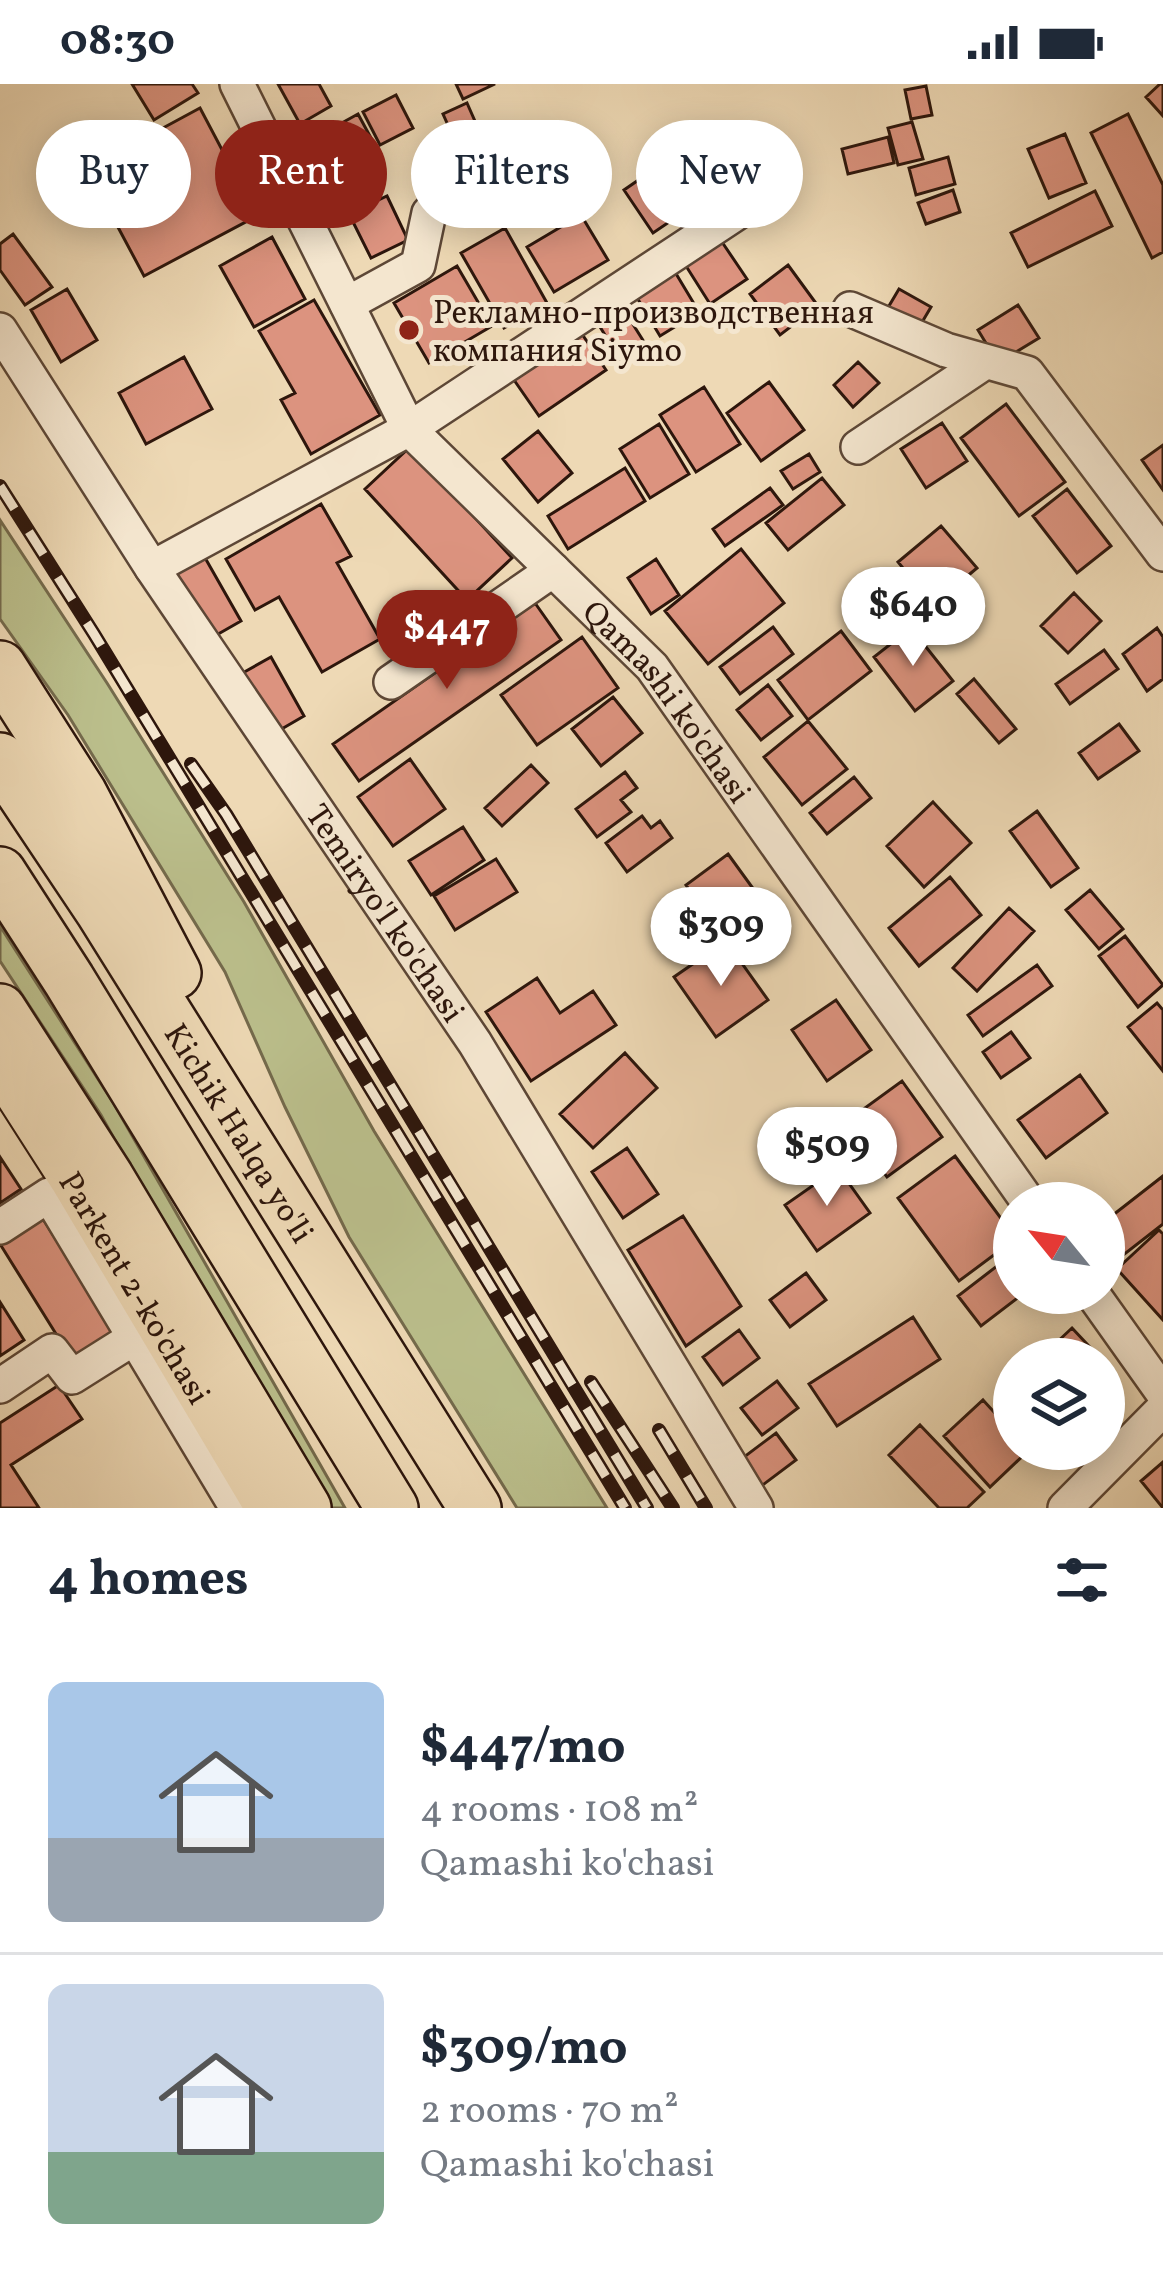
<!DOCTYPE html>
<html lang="en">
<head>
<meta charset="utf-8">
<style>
	body { margin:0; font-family:Vollkorn,serif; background:#f2f2f3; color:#1f2937; height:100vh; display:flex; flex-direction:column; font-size:45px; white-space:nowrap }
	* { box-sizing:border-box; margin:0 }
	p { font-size:39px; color:#747a83 }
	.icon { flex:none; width:66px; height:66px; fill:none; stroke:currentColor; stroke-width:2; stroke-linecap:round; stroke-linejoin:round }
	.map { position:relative; height:1424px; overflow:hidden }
	.sheet { display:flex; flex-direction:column; background:#fff; flex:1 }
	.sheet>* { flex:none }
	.banner { position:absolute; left:36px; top:36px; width:1092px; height:108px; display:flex; gap:24px }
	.needle { width:78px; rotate:300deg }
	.fabs { position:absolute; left:993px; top:1098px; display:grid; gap:24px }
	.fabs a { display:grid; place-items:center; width:132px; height:132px; border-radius:50%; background:#fff; box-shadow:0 6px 30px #0003; font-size:60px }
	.price { position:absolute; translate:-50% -102px; padding:0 27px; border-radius:42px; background:#fff; color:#222; font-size:39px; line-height:78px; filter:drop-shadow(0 3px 6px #0008) }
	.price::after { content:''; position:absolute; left:50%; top:72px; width:36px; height:27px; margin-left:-18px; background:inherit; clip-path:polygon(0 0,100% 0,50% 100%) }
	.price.on { background:#8f2418; color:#fff }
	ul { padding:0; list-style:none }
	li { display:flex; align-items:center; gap:36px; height:300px; padding:0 48px }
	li+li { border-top:3px solid #e0e1e3 }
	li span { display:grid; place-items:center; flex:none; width:336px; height:240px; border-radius:18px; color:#555 }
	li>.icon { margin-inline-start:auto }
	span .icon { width:144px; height:144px; fill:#fffc; stroke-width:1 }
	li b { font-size:51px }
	h2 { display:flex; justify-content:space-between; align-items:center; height:144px; padding:0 48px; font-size:51px }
	.chip { padding:0 42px; border-radius:54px; background:#fff; box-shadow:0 6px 30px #0003; font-size:42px; line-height:108px }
	.chip.on { background:#8f2418; color:#fff }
	.status { display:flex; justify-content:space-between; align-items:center; height:84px; padding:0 60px; background:#fff; direction:ltr }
	.status svg { height:33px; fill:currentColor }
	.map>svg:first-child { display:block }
	.green { fill:#bbbf8c; stroke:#746a4c; stroke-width:3 }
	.building { fill:#dc937f; stroke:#2d160c; stroke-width:3 }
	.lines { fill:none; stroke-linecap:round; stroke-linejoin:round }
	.minor-casing { stroke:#5d4736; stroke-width:38 }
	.major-casing { stroke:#2d160c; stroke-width:46 }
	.highway-casing { stroke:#2d160c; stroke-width:56 }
	.minor { stroke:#f4e6cf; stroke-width:33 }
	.major { stroke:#eed9b5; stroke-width:42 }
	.highway { stroke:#eed9b5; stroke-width:51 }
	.rail-casing { stroke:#2d160c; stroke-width:14 }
	.rail { stroke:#f4e6cf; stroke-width:9; stroke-dasharray:27; stroke-linecap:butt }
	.poi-dot { fill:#8f2418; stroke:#f4e6cf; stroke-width:4.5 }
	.labels { text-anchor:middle; stroke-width:10; stroke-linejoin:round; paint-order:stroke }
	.poi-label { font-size:33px; fill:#2d160c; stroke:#f4e6cf; text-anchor:start }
	.street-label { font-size:33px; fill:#2d160c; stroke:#f4e6cf }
</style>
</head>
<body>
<div class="status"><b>08:30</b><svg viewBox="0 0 49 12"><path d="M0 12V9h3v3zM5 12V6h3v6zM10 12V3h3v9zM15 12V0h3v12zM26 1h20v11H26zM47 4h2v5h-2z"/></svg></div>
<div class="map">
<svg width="1163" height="1424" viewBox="0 0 1163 1424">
	<rect width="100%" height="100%" fill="#eed9b5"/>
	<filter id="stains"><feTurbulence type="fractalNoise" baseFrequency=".00167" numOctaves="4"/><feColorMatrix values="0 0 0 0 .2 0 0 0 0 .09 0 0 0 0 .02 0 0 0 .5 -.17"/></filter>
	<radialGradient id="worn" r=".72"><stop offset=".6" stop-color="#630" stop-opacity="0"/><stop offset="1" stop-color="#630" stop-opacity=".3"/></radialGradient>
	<path class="green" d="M 0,436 L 107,599 L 244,818 L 374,1047 L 607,1424 L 517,1424 L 349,1153 L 285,1023 L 225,888 L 68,631 L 0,535 Z
		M 0,842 L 114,1020 L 345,1424 L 320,1424 L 101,1031 L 0,877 Z"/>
	<path class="building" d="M 132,0 L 192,0 L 198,9 L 154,36 Z
		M 278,0 L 319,0 L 331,22 L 300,40 Z
		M 456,0 L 495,0 L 463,15 Z
		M 1160,0 L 1163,0 L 1163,32 L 1146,13 Z
		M 926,2 L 932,31 L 911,35 L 905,6 Z
		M 396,11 L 413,44 L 380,61 L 363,28 Z
		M 467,19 L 485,60 L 461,70 L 443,30 Z
		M 200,24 L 257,132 L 144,192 L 87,85 Z
		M 358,30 L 378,67 L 331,93 L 311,56 Z
		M 1128,30 L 1163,101 L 1163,168 L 1152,174 L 1091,49 Z
		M 912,38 L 923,75 L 898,81 L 888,44 Z
		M 1065,50 L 1086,99 L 1049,114 L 1028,65 Z
		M 888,53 L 894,79 L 848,90 L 842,65 Z
		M 695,57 L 725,100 L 653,149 L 624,106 Z
		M 948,73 L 955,100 L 916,111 L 909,84 Z
		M 953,106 L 960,128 L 926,140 L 918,119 Z
		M 1095,107 L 1112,142 L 1028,183 L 1011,149 Z
		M 387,112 L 408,156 L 371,174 L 349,130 Z
		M 581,131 L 608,176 L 554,208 L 527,163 Z
		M 505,144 L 547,219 L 504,244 L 461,169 Z
		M 13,150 L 52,203 L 25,221 L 0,186 L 0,160 Z
		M 272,153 L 305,215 L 254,243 L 220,182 Z
		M 722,158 L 747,195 L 710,220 L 686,182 Z
		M 788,181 L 818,222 L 780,251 L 750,210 Z
		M 457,182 L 492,242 L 429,279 L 394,219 Z
		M 675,188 L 699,228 L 660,252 L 636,212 Z
		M 67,205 L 97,256 L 61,278 L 31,226 Z
		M 899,205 L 931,223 L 918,245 L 886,227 Z
		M 314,216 L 380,331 L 311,370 L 281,316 L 295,309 L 259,247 Z
		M 1018,221 L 1039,254 L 998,279 L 978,246 Z
		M 622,223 L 646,261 L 621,277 L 597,238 Z
		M 582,250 L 606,286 L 539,332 L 514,296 Z
		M 184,273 L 212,325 L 146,360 L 119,309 Z
		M 858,278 L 879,299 L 853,323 L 834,301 Z
		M 769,298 L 804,346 L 761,377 L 727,329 Z
		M 704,303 L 740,360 L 696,388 L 660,331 Z
		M 1006,320 L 1065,398 L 1019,432 L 961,354 Z
		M 942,339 L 967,377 L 926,404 L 901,365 Z
		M 659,340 L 689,390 L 650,414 L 620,365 Z
		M 538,347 L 572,389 L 538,418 L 503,375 Z
		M 1163,361 L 1163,406 L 1142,376 Z
		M 410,363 L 512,474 L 467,516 L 365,405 Z
		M 809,370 L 820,388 L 793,405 L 781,387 Z
		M 625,384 L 645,417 L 568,465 L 548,432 Z
		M 822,394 L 844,421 L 788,466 L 766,439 Z
		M 770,404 L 783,421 L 725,462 L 713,445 Z
		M 1067,405 L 1111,462 L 1077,489 L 1033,432 Z
		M 321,420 L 351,472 L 337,479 L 380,555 L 322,588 L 279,513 L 255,526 L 226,475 Z
		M 941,442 L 977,484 L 933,521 L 898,478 Z
		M 741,465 L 784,519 L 708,580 L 665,527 Z
		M 204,472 L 241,537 L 213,553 L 176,489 Z
		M 656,475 L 679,511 L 651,530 L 628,494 Z
		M 1074,509 L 1101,537 L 1068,569 L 1041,542 Z
		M 535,519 L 561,556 L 359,697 L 333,660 Z
		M 432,522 L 450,548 L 408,577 L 390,552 Z
		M 773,543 L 793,570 L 740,610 L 720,583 Z
		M 911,544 L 953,597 L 915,627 L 874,573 Z
		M 1157,544 L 1163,553 L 1163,595 L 1147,607 L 1123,570 Z
		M 841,547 L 871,587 L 808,636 L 778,596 Z
		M 582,553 L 618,604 L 537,661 L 501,611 Z
		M 1104,566 L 1118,585 L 1070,620 L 1056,600 Z
		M 271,573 L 304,632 L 273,650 L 239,591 Z
		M 974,595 L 1016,645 L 999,659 L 957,610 Z
		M 768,601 L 792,632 L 761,656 L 737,626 Z
		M 613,613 L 642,649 L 601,682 L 572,645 Z
		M 808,637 L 847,685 L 802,721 L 764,673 Z
		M 1119,640 L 1139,667 L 1098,695 L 1079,669 Z
		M 410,675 L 445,725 L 393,762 L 358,713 Z
		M 531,681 L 548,699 L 502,742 L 485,724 Z
		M 625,688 L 637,704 L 621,716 L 631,728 L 597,753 L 576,725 Z
		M 854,693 L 871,714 L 827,750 L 810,729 Z
		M 933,718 L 971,759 L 924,803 L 887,762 Z
		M 1037,727 L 1078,784 L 1051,803 L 1010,747 Z
		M 642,732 L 651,744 L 660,737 L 672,754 L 627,788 L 606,759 Z
		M 463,743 L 484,776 L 431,811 L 409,777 Z
		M 728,770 L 765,821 L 722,852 L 686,801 Z
		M 496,775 L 517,808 L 455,846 L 434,812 Z
		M 950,793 L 981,831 L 919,882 L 889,844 Z
		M 1090,806 L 1123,845 L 1099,865 L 1066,826 Z
		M 1009,824 L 1034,847 L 977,907 L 953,884 Z
		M 1125,852 L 1163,901 L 1138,923 L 1099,872 Z
		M 726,857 L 768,916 L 716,953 L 674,893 Z
		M 1037,881 L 1052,902 L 983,952 L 968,931 Z
		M 537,894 L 560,929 L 593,907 L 616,941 L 531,997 L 486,928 Z
		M 836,916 L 871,966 L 827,997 L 792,946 Z
		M 1157,919 L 1163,926 L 1163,987 L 1128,943 Z
		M 1011,948 L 1030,974 L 1001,994 L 983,968 Z
		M 625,969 L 657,1004 L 593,1064 L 560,1030 Z
		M 1080,991 L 1107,1029 L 1046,1074 L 1018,1036 Z
		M 902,997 L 942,1053 L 887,1093 L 847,1037 Z
		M 627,1064 L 658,1110 L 623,1134 L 592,1088 Z
		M 955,1072 L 1014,1152 L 1014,1156 L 959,1197 L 898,1114 Z
		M 0,1073 L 21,1105 L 0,1119 Z
		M 838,1084 L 870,1129 L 817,1167 L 785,1121 Z
		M 1163,1092 L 1163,1140 L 1122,1172 L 1104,1149 L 1104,1138 Z
		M 38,1127 L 114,1247 L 71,1274 L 0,1160 L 0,1151 Z
		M 683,1132 L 741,1222 L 686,1262 L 628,1166 Z
		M 1159,1146 L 1163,1150 L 1163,1236 L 1117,1185 Z
		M 1014,1169 L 1014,1209 L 1024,1209 L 981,1242 L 958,1212 Z
		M 806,1189 L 826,1216 L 790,1243 L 770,1216 Z
		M 0,1218 L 24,1256 L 0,1272 Z
		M 913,1233 L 940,1275 L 837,1342 L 809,1300 Z
		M 1072,1244 L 1101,1275 L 1039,1275 Z
		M 739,1246 L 759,1274 L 723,1301 L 703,1273 Z
		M 777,1297 L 798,1324 L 762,1351 L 741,1324 Z
		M 59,1301 L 82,1335 L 11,1381 L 39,1424 L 0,1424 L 0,1339 Z
		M 983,1316 L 1014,1350 L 1014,1365 L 1029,1366 L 990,1403 L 944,1352 Z
		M 920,1341 L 984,1408 L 967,1424 L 939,1424 L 889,1371 Z
		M 776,1349 L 796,1376 L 760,1403 L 740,1376 Z
		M 1163,1378 L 1163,1424 L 1141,1397 Z"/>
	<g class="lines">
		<defs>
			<g id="minor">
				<path id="s1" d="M 237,0 L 409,345 L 652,583 L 1029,1119"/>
				<path d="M 347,220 L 418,181 L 429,129"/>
				<path d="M 850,225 L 946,266 L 1027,289 L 1163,470"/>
				<path id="s2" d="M 0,246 L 152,484 L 475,959 L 756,1424"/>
				<path d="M 858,363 L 985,278"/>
				<path d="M 152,484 L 409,345 L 735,130"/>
				<path d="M 391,598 L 553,486"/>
				<path d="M 0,1143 L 49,1111 L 237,1424"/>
				<path d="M 1092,1209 L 1163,1309"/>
				<path d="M 0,1302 L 52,1267 L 72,1293 L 153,1242"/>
				<path d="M 1065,1424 L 1163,1325"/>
			</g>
			<g id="major">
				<path id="s3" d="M 0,984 L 73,1098 L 267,1424"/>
			</g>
			<g id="highway">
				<path d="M 0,583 L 81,710 L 175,889"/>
				<path id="s4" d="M 0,675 L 101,826 L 475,1424"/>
				<path d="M 0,789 L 69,896 L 392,1424"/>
				<path d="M 0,926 L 108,1094 L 305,1424"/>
			</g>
		</defs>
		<use href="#minor" class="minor-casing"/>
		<use href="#major" class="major-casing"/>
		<use href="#highway" class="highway-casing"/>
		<use href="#minor" class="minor"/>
		<use href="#major" class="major"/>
		<use href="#highway" class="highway"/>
		<defs>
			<path id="rail" d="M 0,402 L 94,550 L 625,1424
				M 191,680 L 226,730 L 647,1424
				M 591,1298 L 673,1424
				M 659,1346 L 706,1424"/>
		</defs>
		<use href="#rail" class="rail-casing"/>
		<use href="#rail" class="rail"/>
	</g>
	<circle class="poi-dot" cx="409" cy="246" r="12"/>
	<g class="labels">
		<g class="poi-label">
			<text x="433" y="239">Рекламно-производственная<tspan x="433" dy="38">компания Siymo</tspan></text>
		</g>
		<g class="street-label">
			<text dy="12" stroke="none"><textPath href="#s1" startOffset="762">Qamashi ko'chasi</textPath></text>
			<text dy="12" stroke="none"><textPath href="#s2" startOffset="699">Temiryo'l ko'chasi</textPath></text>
			<text dy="12" stroke="none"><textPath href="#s4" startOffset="444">Kichik Halqa yo'li</textPath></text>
			<text dy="12" stroke="none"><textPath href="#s3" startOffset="258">Parkent 2-ko'chasi</textPath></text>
		</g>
	</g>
	<rect width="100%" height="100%" filter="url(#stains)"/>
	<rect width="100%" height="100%" fill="url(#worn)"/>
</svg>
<div class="fabs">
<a><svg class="needle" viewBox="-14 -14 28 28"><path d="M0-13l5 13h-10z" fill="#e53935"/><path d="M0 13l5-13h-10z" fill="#747a83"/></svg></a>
<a><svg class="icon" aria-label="layers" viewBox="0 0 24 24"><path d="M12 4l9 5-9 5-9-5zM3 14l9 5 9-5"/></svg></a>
</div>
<b class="price" style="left:913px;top:585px">$640</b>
<b class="price on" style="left:447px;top:608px">$447</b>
<b class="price" style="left:721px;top:905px">$309</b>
<b class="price" style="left:827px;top:1125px">$509</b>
<div class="banner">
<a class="chip">Buy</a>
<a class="chip on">Rent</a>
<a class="chip">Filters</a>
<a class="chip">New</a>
</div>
</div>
<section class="sheet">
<h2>4 homes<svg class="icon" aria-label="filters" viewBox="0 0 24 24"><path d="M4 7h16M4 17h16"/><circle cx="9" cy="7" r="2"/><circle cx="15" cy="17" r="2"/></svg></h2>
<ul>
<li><span style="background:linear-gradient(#a9c7e8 65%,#9aa5b1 0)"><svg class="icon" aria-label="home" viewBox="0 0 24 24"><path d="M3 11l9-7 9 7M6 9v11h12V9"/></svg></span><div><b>$447/mo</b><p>4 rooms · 108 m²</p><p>Qamashi ko'chasi</p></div></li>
<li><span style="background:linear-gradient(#c9d6e8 70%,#7fa58c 0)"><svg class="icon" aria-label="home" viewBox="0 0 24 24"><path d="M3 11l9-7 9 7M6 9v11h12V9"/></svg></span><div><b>$309/mo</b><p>2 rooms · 70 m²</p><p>Qamashi ko'chasi</p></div></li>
</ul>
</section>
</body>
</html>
